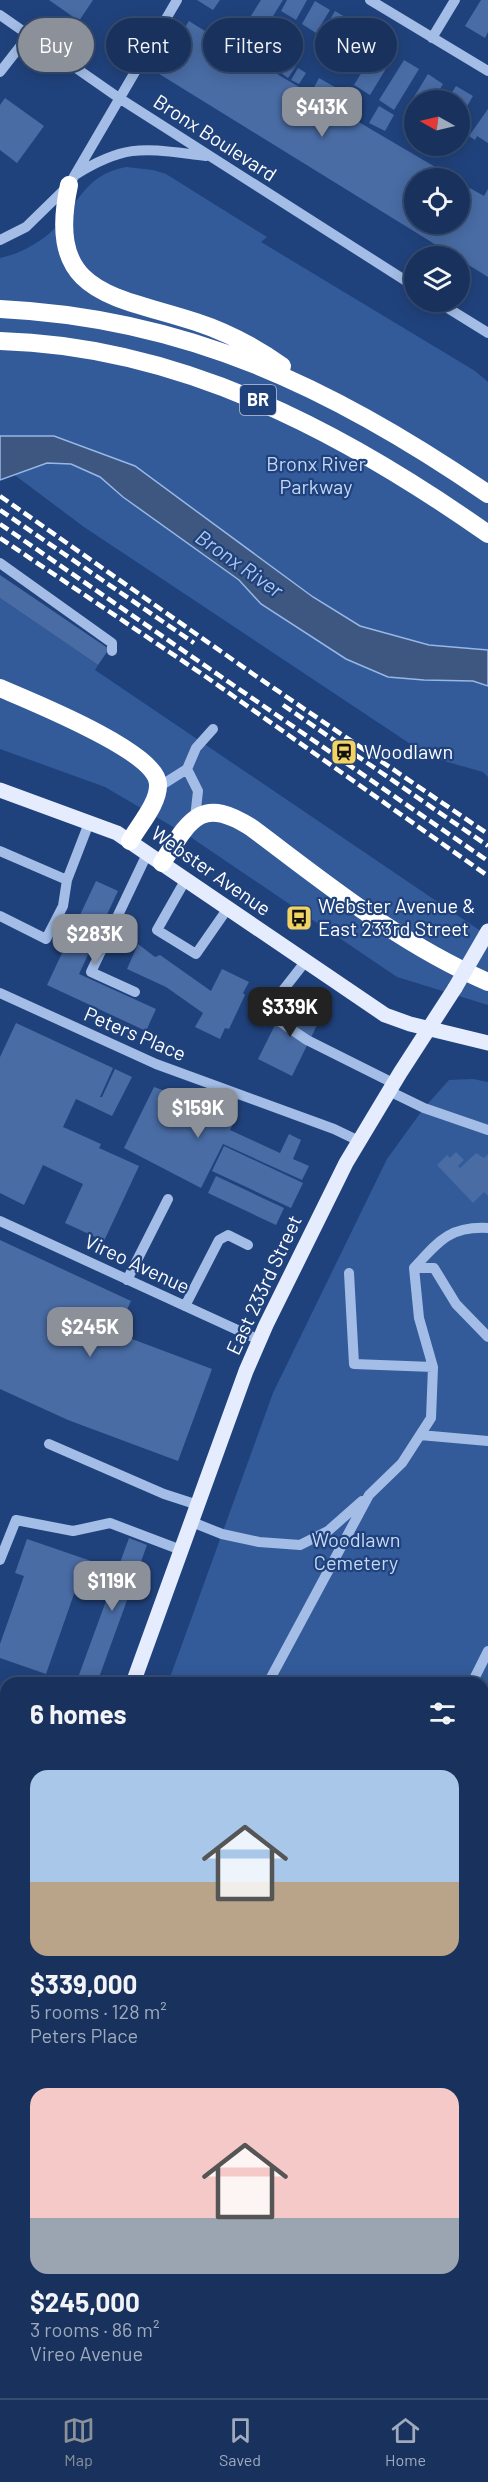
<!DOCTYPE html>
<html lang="en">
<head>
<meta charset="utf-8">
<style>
	body { margin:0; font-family:Barlow,sans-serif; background:#253e66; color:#f1f3f6; height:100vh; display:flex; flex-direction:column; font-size:22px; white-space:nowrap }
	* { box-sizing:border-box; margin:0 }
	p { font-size:20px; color:#9faabc }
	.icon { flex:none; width:33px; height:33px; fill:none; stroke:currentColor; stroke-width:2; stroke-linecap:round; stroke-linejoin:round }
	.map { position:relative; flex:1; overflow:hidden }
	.details { position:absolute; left:0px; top:1677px; width:489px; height:722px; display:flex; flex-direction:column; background:#18325d; border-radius:18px 18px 0 0; box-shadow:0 3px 15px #0003,0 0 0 2px #364d72 }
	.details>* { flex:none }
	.banner { position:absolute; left:18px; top:18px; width:453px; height:54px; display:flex; gap:12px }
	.needle { width:39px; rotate:278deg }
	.tools { position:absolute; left:404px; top:90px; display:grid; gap:12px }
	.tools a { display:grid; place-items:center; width:66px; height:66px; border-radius:50%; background:#18325d; box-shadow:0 3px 15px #0003,0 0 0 2px #364d72; font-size:30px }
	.price { position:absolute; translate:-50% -51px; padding:0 14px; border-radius:12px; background:#8c9099; color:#fff; font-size:20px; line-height:39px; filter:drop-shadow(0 2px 3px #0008) }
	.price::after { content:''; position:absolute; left:50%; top:36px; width:18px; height:14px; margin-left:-9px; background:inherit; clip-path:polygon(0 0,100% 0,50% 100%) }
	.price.on { background:#222; color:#fff }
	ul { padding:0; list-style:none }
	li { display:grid; align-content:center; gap:12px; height:318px; padding:0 30px }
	li span { display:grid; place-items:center; height:186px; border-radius:18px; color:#555 }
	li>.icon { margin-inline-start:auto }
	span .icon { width:108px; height:108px; fill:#fffc; stroke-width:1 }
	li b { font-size:26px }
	h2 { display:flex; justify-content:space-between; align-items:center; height:72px; padding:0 30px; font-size:26px }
	.pill { padding:0 21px; border-radius:27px; background:#18325d; box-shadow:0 3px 15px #0003,0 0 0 2px #364d72; font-size:21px; line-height:54px }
	.pill.on { background:#8c9099; color:#fff }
	.tab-bar { display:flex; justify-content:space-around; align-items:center; height:84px; border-top:2px solid #364d72; background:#18325d; font-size:16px; color:#9faabc }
	.tab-bar a { display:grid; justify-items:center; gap:3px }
	.tab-bar .on { color:#8c9099 }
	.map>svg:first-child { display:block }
	.green { fill:#335b9a }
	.water { fill:#3e5781; stroke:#96b7e7; stroke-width:1.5 }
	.building { fill:#496ca5 }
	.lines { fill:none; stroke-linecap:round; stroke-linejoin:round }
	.minor { stroke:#a3bde6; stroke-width:10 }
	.major { stroke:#e4ecfd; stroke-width:15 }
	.highway { stroke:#fff; stroke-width:18 }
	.rail { stroke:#fff; stroke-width:4.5; stroke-dasharray:10 4.5; stroke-linecap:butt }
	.major-bridge { stroke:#e4ecfd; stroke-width:15 }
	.labels { text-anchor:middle; stroke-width:4.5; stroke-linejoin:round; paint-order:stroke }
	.shield { fill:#20427c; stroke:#bcc6d8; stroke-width:1.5 }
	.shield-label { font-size:18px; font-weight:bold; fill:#fff }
	.street-label { font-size:20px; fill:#fff; stroke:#20427c }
	.park-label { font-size:20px; fill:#c6d8f5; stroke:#20427c }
	.poi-label { font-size:20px; fill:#fff; stroke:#20427c; text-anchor:start }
	.water-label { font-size:21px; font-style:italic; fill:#aec7ee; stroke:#20427c }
</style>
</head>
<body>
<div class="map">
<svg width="488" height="2398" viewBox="0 0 488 2398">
	<rect width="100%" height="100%" fill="#20427c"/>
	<path class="green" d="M 126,167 L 153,170 L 166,174 L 267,237 L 261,242 L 475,371 L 488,382 L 488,777 L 483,772 L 430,757 L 84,527 L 0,464 L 0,258 C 19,254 40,243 53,230 C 80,203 84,175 126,167 Z
		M 0,598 L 98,665 L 95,670 L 488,936 L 488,1005 L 397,977 L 192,838 L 105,787 L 0,749 Z
		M 473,1079 L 488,1082 L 488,2398 L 0,2398 L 0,2148 L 6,2131 L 6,2392 L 483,2392 L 483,1683 L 168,1683 L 273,1393 L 387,1159 L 424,1108 L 449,1080 Z"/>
	<path class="water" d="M 0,436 L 54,436 L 135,466 L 313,597 L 360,626 L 429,645 L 488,650 L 488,686 L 473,681 L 424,680 L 388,677 L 346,659 L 261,604 L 239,580 L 123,497 L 100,477 L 71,464 L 47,463 L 0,480 Z"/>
	<path class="building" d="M 49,0 L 93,0 L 79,21 Z
		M 197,0 L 220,0 L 213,10 Z
		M 261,0 L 283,0 L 265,29 L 249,19 Z
		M 287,0 L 307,0 L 296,20 L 281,11 Z
		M 481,0 L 488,0 L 488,32 L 485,38 L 465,26 Z
		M 315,1 L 330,10 L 316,33 L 302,24 Z
		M 335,11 L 350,20 L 336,44 L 321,35 Z
		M 189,21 L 224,43 L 233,28 L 247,37 L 238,51 L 454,178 L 414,178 L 414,224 L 459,224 L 459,182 L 484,196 L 488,189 L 488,277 L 459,259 L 459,256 L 454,256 L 156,72 Z
		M 357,21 L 375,32 L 355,66 L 337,56 Z
		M 379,44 L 395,54 L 370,95 L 354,85 Z
		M 404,60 L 419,69 L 394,110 L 379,100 Z
		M 288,61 L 296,66 L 288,78 L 281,73 Z
		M 298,68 L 306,73 L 299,84 L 291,80 Z
		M 428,74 L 443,84 L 433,100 L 414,100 L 414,122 L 403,115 Z
		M 319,78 L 340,90 L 331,104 L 311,93 Z
		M 456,86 L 473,96 L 459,120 L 459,100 L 447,100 Z
		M 5,98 L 44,126 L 17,163 L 0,150 L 0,105 Z
		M 379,106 L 394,115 L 385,131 L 369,123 Z
		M 488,109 L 488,143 L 477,136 L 475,140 L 469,136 Z
		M 0,575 L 109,649 L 98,665 L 0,598 Z
		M 96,881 L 118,891 L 79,974 L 156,1009 L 146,1031 L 47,985 Z
		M 138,944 L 155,957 L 160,955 L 211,991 L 222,969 L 249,982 L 243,993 L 245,995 L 229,1029 L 225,1028 L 220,1039 L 195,1027 L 203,1013 L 166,987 L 127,969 Z
		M 287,1001 L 321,1017 L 292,1076 L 258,1059 Z
		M 16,1023 L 113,1068 L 100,1097 L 102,1097 L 115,1069 L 132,1077 L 112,1116 L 76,1099 L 63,1127 L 101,1144 L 99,1148 L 139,1166 L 104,1241 L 65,1223 L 83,1184 L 43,1165 L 24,1205 L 0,1193 L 0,1057 Z
		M 154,1087 L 237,1116 L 230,1130 L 280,1153 L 289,1134 L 301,1140 L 293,1159 L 309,1166 L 302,1180 L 223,1144 L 201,1188 L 124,1148 Z
		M 224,1146 L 303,1183 L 291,1208 L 212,1171 Z
		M 456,1152 L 464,1160 L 458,1166 L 460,1168 L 476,1153 L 484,1158 L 488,1154 L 488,1196 L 484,1192 L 473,1203 L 437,1165 L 447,1155 L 450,1158 Z
		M 216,1176 L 284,1208 L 276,1225 L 208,1193 Z
		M 0,1240 L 131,1301 L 116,1333 L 212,1369 L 178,1461 L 68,1420 L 0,1389 Z
		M 129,1538 L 147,1545 L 97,1683 L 76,1683 Z
		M 27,1539 L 97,1563 L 85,1597 L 74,1594 L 46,1674 L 0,1658 L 0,1644 L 24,1576 L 15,1573 Z"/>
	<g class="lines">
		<path class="minor" d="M 370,0 L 488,71
			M 0,15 L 119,98 L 414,286
			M 432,38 L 455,0
			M 0,72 L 29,35
			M 75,175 C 128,142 146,149 206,156
			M 0,240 L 26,227 L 69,185 L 177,0
			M 438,302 L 488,333
			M 0,563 L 112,643 L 112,651
			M 187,769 L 198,791 L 195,818
			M 157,788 L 187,769 L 196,748 L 213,729
			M 0,851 L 67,880
			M 186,879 L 157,930 L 196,954 L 228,908
			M 0,916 L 46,939 L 63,906 L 67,880 L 89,823
			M 305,962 L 266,1012 L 307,1040 L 393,1083
			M 135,992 L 91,972 L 148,852
			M 0,993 L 156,1064 L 334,1129 L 359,1141
			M 389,1091 L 424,1108 L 488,1130
			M 0,1221 L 259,1340
			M 414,1268 L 434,1268 L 456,1304 L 488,1337
			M 349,1273 L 354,1364 L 433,1367
			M 127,1280 L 168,1199
			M 185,1306 L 219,1240 L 228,1235 L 248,1245
			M 420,1435 L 488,1441
			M 49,1444 L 164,1494 L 198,1505
			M 192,1522 L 222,1534 L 259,1542 L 300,1545 L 328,1531 L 362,1501
			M 0,1560 L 16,1520 L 73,1531 L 110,1523 L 181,1550
			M 268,1683 L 369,1495 L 402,1463 L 431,1418 L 433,1367 L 419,1318 L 414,1268 C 438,1242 449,1226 488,1228
			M 472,1683 L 488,1651
			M 483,1704 L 488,1704
			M 0,1797 L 6,1797
			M 0,1943 L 6,1945
			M 483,2100 L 488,2100
			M 483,2147 L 488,2130
			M 432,2392 L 432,2398
			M 0,2398 L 6,2382"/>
		<path class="major" d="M 0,790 L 117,833 L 385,1015 L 410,1024 L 488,1043
			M 133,1683 L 246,1371 L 266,1325 L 346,1163 L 400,1073 L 455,988
			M 0,2051 L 6,2034"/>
		<path class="highway" d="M 69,185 C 45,296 114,295 196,322 C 227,332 255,347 282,366
			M 0,309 C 188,318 335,389 488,494
			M 0,341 C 181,346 343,432 488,534
			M 0,688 C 30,701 156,751 158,784 C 159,803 139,825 130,841
			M 162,863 C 190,819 201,795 252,828 C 328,885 400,944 488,982"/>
		<path class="rail" d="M 0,496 L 253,674 L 488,834
			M 0,510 L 194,643
			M 0,524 L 488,861
			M 0,538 L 202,674 L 488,876
			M 283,705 L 488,846"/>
		<path class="major-bridge" d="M 455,988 L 488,931"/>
	</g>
	<defs>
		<symbol id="station-square" viewBox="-11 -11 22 22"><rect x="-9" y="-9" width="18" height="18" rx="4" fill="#f3d364" stroke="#20427c"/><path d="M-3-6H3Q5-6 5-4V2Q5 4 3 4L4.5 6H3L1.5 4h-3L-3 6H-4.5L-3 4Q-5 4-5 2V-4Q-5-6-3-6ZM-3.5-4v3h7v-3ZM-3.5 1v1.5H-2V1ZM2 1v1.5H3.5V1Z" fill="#111"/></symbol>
		<symbol id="bus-square" viewBox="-11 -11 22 22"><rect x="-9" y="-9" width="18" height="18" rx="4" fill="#f3d364" stroke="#20427c"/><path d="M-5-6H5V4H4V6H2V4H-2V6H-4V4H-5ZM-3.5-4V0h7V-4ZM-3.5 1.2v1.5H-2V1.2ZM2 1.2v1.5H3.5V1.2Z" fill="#111"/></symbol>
	</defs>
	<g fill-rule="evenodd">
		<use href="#station-square" x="329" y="737" width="30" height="30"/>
		<use href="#bus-square" x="284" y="903" width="30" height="30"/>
	</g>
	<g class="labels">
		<rect class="shield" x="240" y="385" width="36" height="30" rx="4.5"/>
		<g class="shield-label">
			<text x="258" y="406">BR</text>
		</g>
		<g class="street-label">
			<text transform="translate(215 138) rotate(33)" y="7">Bronx Boulevard</text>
			<text transform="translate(211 871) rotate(35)" y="7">Webster Avenue</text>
			<text transform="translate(135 1034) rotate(23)" y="7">Peters Place</text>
			<text transform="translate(137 1264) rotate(25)" y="7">Vireo Avenue</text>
			<text transform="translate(264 1285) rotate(-65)" y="7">East 233rd Street</text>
		</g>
		<g class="park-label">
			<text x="316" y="471">Bronx River<tspan x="316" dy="23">Parkway</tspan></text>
			<text x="356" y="1547">Woodlawn<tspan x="356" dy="23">Cemetery</tspan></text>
		</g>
		<g class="poi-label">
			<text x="364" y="759">Woodlawn</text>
			<text x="318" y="913">Webster Avenue &amp;<tspan x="318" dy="23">East 233rd Street</tspan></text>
		</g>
		<g class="water-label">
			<text transform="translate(239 564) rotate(35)" y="7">Bronx River</text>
		</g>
	</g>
</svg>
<div class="tools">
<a><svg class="needle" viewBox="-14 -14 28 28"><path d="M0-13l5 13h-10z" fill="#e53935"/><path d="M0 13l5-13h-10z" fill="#9faabc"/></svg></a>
<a><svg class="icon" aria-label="locate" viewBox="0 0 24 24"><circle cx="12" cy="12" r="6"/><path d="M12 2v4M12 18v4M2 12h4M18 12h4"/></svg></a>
<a><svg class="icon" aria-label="layers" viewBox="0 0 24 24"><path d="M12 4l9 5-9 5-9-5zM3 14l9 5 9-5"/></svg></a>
</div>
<b class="price" style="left:322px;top:138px">$413K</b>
<b class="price" style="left:95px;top:965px">$283K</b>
<b class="price on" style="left:290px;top:1038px">$339K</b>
<b class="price" style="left:198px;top:1139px">$159K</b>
<b class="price" style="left:90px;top:1358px">$245K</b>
<b class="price" style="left:112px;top:1612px">$119K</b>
<div class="banner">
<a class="pill on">Buy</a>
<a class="pill">Rent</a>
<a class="pill">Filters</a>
<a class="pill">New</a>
</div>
<section class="details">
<h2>6 homes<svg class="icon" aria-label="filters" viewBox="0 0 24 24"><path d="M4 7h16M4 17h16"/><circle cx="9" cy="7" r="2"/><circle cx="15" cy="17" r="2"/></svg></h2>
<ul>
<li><span style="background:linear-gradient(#a9c7e8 60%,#b9a48a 0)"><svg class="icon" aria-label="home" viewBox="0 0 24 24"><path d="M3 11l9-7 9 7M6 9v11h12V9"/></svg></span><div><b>$339,000</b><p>5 rooms · 128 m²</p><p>Peters Place</p></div></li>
<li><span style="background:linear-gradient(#f6c9c9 70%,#9aa5b1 0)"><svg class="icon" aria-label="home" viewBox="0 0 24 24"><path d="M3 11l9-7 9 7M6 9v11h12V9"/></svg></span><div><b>$245,000</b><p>3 rooms · 86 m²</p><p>Vireo Avenue</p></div></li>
</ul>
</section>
</div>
<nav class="tab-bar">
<a class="on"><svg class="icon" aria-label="map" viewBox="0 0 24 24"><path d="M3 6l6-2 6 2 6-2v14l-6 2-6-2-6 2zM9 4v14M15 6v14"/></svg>Map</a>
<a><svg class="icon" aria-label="saved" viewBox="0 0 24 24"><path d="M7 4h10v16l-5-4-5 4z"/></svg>Saved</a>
<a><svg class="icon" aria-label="home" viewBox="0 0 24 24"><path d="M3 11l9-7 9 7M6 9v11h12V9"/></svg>Home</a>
</nav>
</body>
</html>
